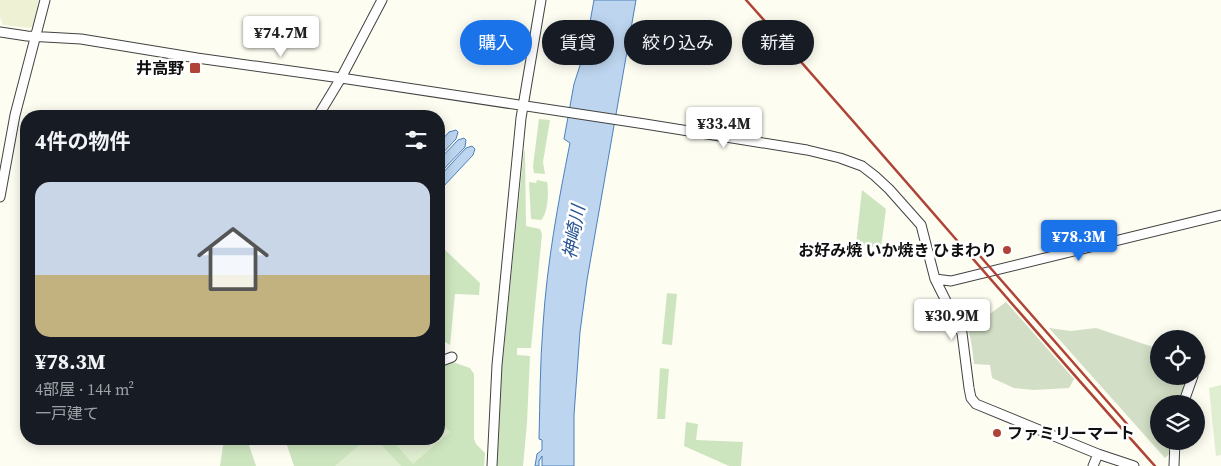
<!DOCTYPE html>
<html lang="ja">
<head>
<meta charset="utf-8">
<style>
	body { margin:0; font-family:"Source Serif 4","Noto Sans JP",serif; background:#242831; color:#f1f3f6; height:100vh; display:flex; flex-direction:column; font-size:19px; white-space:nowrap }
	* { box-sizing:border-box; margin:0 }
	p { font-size:16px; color:#9ea1a6 }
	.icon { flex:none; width:28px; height:28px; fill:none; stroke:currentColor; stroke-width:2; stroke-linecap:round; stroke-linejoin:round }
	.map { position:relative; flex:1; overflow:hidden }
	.details { position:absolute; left:20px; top:110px; width:425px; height:335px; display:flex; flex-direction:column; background:#171b24; border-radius:20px; box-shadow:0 2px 12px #0003 }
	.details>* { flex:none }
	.banner { position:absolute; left:460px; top:20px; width:475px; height:45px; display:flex; gap:10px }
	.buttons { position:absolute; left:1150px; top:330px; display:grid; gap:10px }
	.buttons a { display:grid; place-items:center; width:55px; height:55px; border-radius:50%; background:#171b24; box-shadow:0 2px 12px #0003; font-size:25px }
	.price { position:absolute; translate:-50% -42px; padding:0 11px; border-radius:5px; background:#fff; color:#222; font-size:16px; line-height:32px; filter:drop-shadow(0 1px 2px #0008) }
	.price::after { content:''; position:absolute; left:50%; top:30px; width:15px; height:11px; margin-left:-8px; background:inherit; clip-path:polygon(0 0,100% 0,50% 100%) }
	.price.current { background:#1a73e8; color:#fff }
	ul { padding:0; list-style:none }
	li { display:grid; align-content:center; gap:10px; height:265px; padding:0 15px }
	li+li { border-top:1px solid #363941 }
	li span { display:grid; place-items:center; height:155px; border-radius:15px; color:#555 }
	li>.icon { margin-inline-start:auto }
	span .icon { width:90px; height:90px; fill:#fffc; stroke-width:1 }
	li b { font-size:21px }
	h2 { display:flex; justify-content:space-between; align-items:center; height:60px; padding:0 15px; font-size:21px }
	.tag { padding:0 18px; border-radius:22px; background:#171b24; box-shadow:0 2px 12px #0003; font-size:18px; line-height:45px }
	.tag.current { background:#1a73e8; color:#fff }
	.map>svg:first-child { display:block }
	.farmland { fill:#eff1d5 }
	.green { fill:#cde5bf }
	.cemetery { fill:#d2dec5 }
	.pitch { fill:#dfedd0 }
	.water { fill:#bdd5ef; stroke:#4c80bd }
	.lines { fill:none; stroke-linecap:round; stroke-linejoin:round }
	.minor-casing { stroke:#424242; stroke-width:11 }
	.minor { stroke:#fff; stroke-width:9 }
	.rail { stroke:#af4337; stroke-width:2.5 }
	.poi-dot { fill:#af4337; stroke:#fff; stroke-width:2 }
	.labels { text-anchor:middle; stroke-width:5; stroke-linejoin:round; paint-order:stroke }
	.poi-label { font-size:16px; font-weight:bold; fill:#0f0f0f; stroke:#fff; text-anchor:end }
	.water-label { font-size:18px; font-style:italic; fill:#265392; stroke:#fff }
</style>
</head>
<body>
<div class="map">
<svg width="1221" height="466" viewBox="0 0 1221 466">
	<rect width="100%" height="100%" fill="#fdfdf2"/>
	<path class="farmland" d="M 0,0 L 39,0 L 33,26 L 29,28 L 3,25 L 0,17 Z"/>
	<path class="green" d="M 539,119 L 550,120 L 543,162 L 545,174 L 534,173 L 533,166 Z
		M 524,150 L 525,152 L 526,226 L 540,229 L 542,234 L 531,348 L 517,348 L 517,355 L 530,356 L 527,423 L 523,466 L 497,466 L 502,365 Z
		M 537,180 L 547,182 C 549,192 548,213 541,220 L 531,219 L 529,182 L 536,183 Z
		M 862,190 L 886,209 L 881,248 L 856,244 Z
		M 443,248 L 480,283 L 479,295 L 455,294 L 450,345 L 439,338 L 439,254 Z
		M 667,293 L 677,294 L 672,345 L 662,344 Z
		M 450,361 L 470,368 L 474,374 L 474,439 L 476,444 L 485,453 L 484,466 L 294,466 L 285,439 L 339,439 L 346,444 L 351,439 L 439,439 L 439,368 Z
		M 660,368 L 669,369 L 665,419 L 657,419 Z
		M 686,422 L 698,424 L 696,440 L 743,442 L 741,466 L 729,466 L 684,446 Z
		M 224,439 L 247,439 L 256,466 L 220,466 Z"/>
	<path class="cemetery" d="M 1006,302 L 1074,379 L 1069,388 L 1034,390 L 1014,388 L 992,378 L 990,365 L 974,364 C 972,346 971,332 962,317 L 974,310 L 983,319 Z
		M 1049,328 L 1071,331 L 1096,328 L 1159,349 L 1159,376 L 1188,376 L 1177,404 L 1159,404 L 1159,441 L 1171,441 L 1170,453 L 1165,458 Z"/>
	<path class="pitch" d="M 1221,385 L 1221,455 L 1216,456 L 1209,388 Z
		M 439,419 L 450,432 L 413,464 L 391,439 L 439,439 Z
		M 366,439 L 377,440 L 401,466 L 335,466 Z"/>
	<path class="water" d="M 594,0 L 636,0 L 587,280 L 580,332 L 574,415 L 574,466 L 542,466 L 542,456 L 539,461 L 539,466 L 535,466 L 537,454 L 542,450 L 542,440 L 539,439 C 540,401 540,363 543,325 C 547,263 558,203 570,143 L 564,139 L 574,84 L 585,50 Z
		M 456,130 L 458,132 L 456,139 L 439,157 L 439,143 L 449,132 Z
		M 464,138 L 466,140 L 465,147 L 439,174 L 439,160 L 458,140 Z
		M 472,146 L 475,149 L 473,155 L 442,188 L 439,185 L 439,177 L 466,148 Z"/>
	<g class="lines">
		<defs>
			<path id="minor" d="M 0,32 L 27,36 L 81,39 L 197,58 L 341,78 L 645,124 L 807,150 L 840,158 L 862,166 L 875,176 L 889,189 L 921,225 L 935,279 L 962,333 L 969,388 L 971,398 L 976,404 L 1098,454 L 1134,466
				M 318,116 L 341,78 L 382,0
				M 0,197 L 15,115 L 45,0
				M 935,279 L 951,281 L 1221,215
				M 439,362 L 452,357
				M 1196,367 L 1200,357
				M 1183,404 L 1193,376
				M 492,466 L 497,365 L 512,210 L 521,118 L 541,0
				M 1093,466 L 1098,454
				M 1174,466 L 1175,441"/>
		</defs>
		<use href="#minor" class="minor-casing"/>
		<use href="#minor" class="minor"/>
		<path class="rail" d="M 746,0 C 884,154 1017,312 1155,466
			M 980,256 L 1127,424"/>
	</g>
	<g class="poi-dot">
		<rect x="189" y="62" width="12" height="12" rx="2.5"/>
		<circle cx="1007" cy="250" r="5"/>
		<circle cx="997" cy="433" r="5"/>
	</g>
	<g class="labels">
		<g class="poi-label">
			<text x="184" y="74">井高野</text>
			<text x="997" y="256">お好み焼 いか焼き ひまわり</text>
			<text x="1007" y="439" text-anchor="start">ファミリーマート</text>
		</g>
		<g class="water-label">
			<text transform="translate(574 232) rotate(-80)" y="6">神崎川</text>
		</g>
	</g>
</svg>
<div class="buttons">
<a><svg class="icon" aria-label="locate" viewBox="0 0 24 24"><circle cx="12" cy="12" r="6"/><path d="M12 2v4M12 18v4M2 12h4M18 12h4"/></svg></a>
<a><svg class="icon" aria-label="layers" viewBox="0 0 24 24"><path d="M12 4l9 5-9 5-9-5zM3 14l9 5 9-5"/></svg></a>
</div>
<b class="price" style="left:281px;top:58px">¥74.7M</b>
<b class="price" style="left:724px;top:149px">¥33.4M</b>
<b class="price current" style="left:1079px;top:262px">¥78.3M</b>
<b class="price" style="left:952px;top:341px">¥30.9M</b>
<div class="banner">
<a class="tag current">購入</a>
<a class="tag">賃貸</a>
<a class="tag">絞り込み</a>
<a class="tag">新着</a>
</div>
<section class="details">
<h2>4件の物件<svg class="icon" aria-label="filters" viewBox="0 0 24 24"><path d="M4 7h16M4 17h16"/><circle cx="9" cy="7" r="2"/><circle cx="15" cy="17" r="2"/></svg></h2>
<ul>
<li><span style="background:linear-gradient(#c9d6e8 60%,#c2b280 0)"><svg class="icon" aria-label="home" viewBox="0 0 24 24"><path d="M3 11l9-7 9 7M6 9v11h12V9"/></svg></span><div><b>¥78.3M</b><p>4部屋 · 144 m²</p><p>一戸建て</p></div></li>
</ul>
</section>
</div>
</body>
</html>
